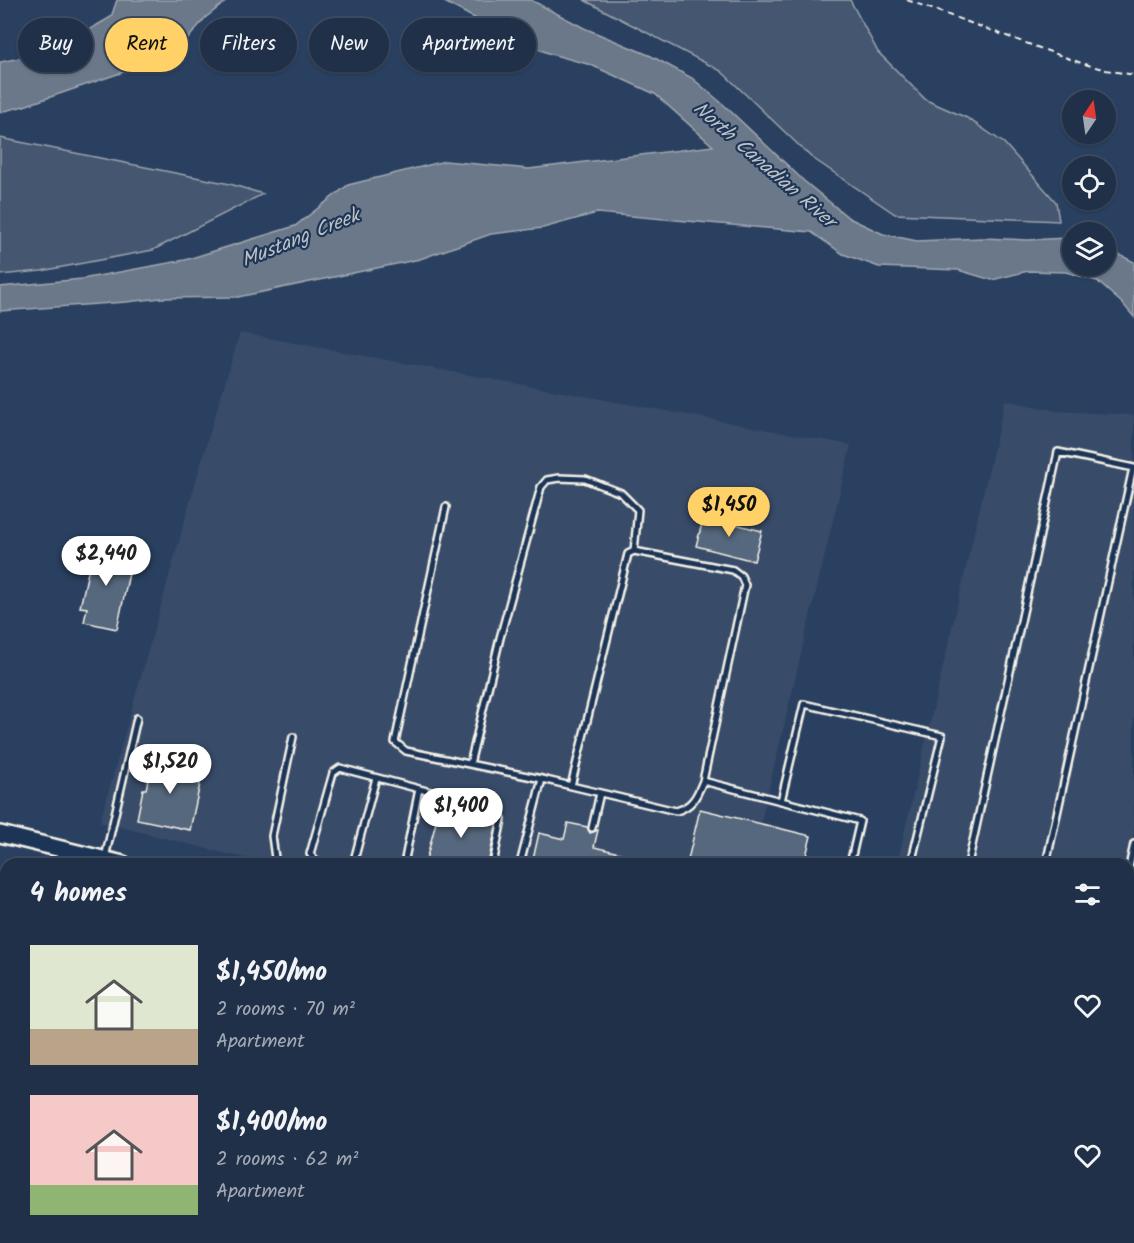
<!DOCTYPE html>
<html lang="en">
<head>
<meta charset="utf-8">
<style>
	body { margin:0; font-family:Kalam,sans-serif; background:#28384f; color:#f1f3f6; height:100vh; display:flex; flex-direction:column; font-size:22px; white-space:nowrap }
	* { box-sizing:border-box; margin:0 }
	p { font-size:20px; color:#a2a9b4 }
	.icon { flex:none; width:33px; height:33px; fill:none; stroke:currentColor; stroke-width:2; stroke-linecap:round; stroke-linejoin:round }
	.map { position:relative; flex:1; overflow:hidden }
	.side { position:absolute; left:0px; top:858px; width:1134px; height:386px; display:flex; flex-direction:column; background:#203048; border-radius:18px 18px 0 0; box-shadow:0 2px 4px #0004,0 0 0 2px #3d4b60 }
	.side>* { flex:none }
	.hud { position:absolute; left:18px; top:18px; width:600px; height:54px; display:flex; gap:12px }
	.needle { width:39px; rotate:13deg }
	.buttons { position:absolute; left:1062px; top:90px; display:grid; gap:12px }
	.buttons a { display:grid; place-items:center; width:54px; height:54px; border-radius:50%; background:#203048; box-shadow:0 2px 4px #0004,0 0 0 2px #3d4b60; font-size:30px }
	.price { position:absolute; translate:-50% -51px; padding:0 14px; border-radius:21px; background:#fff; color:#222; font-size:20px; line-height:39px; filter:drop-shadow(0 2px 3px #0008) }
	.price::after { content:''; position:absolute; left:50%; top:36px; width:18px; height:14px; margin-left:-9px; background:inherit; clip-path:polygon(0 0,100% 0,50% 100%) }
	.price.current { background:#ffd166; color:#111 }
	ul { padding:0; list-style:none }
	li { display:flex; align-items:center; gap:18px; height:150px; padding:0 30px }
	li span { display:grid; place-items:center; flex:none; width:168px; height:120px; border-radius:0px; color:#555 }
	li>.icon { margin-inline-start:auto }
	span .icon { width:72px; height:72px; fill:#fffc; stroke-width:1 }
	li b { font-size:26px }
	h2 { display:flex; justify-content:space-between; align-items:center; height:72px; padding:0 30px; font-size:26px }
	.pill { padding:0 21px; border-radius:27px; background:#203048; box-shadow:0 2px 4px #0004,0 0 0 2px #3d4b60; font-size:21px; line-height:54px }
	.pill.current { background:#ffd166; color:#111 }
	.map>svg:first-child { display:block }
	.built { fill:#374c69 }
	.green { fill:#445771; stroke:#9ca4ac; stroke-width:1.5 }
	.water { fill:#6a788a; stroke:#a1a8b0; stroke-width:1.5 }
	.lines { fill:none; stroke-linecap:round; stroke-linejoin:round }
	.stream { stroke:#a1a8b0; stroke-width:4 }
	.building { fill:#56677d; stroke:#f4f1e8; stroke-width:1.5 }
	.service-casing { stroke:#f4f1e8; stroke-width:10 }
	.secondary-casing { stroke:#f4f1e8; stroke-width:20 }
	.path { stroke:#f4f1e8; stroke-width:2; stroke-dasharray:6 4.5; stroke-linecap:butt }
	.service { stroke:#1d3557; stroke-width:5 }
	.secondary { stroke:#1d3557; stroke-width:15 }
	.labels { text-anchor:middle; stroke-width:4.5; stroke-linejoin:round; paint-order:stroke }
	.water-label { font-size:20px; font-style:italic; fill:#bdc1c2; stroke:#1d3557 }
</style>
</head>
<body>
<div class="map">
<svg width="1134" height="1243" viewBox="0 0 1134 1243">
	<rect width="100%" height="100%" fill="#2a4060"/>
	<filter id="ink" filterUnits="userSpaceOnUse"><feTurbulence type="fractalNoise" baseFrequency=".0167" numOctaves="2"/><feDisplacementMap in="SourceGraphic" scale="12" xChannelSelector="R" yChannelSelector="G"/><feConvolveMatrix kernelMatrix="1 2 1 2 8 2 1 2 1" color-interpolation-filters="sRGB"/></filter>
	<g filter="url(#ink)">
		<path class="built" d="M 240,333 L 851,445 L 751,864 L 268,864 L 100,822 L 204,452 Z
			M 1005,400 L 1056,411 L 1134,415 L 1134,1087 L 1128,1086 L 1128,864 L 897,864 Z
			M 6,1210 L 6,1238 L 246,1238 L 245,1243 L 0,1243 Z"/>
		<path class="green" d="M 584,0 L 850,0 L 878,52 L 926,100 L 967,118 L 1004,143 L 1056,202 L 1059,221 L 895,214 L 811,157 L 721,71 Z
			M 0,138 L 230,184 L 263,194 L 153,250 L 41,271 L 0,275 Z"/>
		<path class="water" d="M 117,0 L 228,0 L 205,18 L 182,46 L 138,67 L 24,106 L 0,112 L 0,62 L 35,55 L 80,35 L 111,17 Z
			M 441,0 L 531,0 L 584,28 L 651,56 L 692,78 L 724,105 L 804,181 L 849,218 L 883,234 L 917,241 L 982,238 L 1028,240 L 1067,238 L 1072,240 L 1072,266 L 1106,266 L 1106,248 L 1134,262 L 1134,317 L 1123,304 L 1097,281 L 1066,272 L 1028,271 L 992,280 L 958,270 L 879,267 L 843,254 L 811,232 L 597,213 L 543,228 L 491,234 L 420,259 L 238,297 L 161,298 L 126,302 L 0,311 L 0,287 L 82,279 L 185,260 L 295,226 L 348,185 L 445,161 L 529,169 L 713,146 L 655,94 L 591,65 L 551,54 L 515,40 Z"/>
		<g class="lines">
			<path class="stream" d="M 1128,1227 L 1134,1221
				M 1117,1243 L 1121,1238"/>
		</g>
		<path class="building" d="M 704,516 L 762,531 L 754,561 L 696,546 Z
			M 94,546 L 133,555 L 117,629 L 84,622 L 87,608 L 80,607 Z
			M 153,759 L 203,770 L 190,830 L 137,819 L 143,789 L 146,789 Z
			M 440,807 L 497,821 L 488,864 L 425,864 Z
			M 700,809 L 811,836 L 804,864 L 687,864 Z
			M 568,823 L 587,827 L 590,833 L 598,830 L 594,847 L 649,860 L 649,864 L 532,864 L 539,833 L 564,839 Z"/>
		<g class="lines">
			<defs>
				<path id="service" d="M 446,507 L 395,742 L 406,751 L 542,779
					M 470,764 L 500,638 L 541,487 L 547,480 L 559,478 L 585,479 L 621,493 L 638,510 L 634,551
					M 703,781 L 781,801
					M 592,828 L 600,793
					M 105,858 L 137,718
					M 273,864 L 275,858 L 272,836 L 293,737
					M 325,864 L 316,862 L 310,854 L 333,773 L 340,768 L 495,809 L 500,813 L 502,819 L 493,864
					M 353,864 L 376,778
					M 404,864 L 419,789
					M 520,864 L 542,779 L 676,811 C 692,807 697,796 703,781 L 745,585 L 741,576 L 733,570 L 634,551 L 628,554 L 571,786
					M 850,864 L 860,821 L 781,801 L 804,704 L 942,736 L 911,864
					M 968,864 L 1058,452 L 1134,468
					M 1046,864 L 1133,468
					M 1128,872 L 1134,844
					M 604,1238 L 604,1243
					M 263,1243 L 265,1238
					M 302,1243 L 303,1238
					M 542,1243 L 544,1238"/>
				<path id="secondary" d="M 0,834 L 123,864
					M 1128,1112 L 1134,1113"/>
			</defs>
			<use href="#service" class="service-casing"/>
			<use href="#secondary" class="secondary-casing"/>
			<path class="path" d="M 907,0 L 1081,63 L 1106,70 L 1134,75"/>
			<use href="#service" class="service"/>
			<use href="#secondary" class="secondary"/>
		</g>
	</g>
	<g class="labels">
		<g class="water-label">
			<text transform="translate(765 164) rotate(41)" y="7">North Canadian River</text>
			<text transform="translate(300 237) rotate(-22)" y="7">Mustang Creek</text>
		</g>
	</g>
</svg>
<div class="buttons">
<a><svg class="needle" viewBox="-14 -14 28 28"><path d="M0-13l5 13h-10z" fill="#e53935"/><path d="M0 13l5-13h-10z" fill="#a2a9b4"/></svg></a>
<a><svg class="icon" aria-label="locate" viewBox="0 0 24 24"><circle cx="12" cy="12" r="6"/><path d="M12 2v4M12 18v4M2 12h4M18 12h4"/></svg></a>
<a><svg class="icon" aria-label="layers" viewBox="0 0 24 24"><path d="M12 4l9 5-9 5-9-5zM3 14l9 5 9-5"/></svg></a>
</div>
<b class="price current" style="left:729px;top:538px">$1,450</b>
<b class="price" style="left:106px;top:587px">$2,440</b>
<b class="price" style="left:170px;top:795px">$1,520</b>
<b class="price" style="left:461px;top:839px">$1,400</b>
<div class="hud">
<a class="pill">Buy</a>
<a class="pill current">Rent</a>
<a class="pill">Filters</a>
<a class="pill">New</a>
<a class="pill">Apartment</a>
</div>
<section class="side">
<h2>4 homes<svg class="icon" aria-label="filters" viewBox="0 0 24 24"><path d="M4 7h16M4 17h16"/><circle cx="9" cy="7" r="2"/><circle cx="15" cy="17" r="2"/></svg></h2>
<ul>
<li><span style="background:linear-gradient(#dfe7d0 70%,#b9a48a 0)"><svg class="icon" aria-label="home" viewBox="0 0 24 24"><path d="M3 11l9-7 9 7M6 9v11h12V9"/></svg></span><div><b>$1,450/mo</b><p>2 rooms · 70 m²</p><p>Apartment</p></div><svg class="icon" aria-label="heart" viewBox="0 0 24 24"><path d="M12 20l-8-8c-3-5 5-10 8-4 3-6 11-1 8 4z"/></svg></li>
<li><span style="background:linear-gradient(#f6c9c9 75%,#8fb573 0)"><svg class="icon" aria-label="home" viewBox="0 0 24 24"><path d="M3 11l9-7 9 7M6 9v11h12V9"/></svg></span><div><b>$1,400/mo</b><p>2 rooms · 62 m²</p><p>Apartment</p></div><svg class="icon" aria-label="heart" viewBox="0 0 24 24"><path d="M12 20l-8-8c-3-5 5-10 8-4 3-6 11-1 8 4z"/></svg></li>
</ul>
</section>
</div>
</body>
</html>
